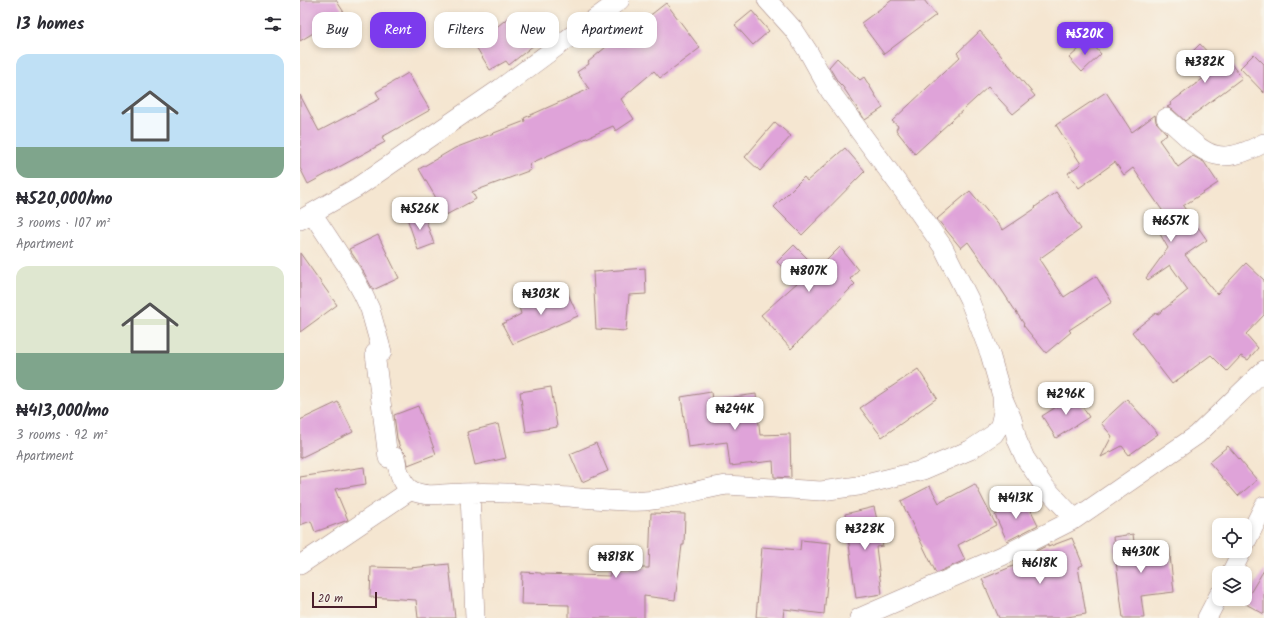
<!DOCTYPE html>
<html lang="en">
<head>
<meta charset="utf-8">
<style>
	body { margin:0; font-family:Kalam,sans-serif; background:#f2f2f3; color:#2b2b33; height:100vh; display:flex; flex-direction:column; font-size:15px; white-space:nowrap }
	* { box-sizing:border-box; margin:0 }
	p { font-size:13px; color:#7c7c81 }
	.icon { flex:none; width:22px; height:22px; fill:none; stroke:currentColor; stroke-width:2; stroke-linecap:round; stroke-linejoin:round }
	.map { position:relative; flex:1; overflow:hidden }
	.panel { display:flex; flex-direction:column; background:#fff; width:300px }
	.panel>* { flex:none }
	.guide { position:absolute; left:12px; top:12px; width:380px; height:36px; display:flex; gap:8px }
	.controls { position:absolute; left:912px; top:518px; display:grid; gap:8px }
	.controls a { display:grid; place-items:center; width:40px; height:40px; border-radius:8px; background:#fff; box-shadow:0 2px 6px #0003; font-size:20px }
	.scale { position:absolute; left:12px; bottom:10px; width:65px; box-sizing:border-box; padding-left:4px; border:2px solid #4a1f2b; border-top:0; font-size:11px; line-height:14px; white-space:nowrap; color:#4a1f2b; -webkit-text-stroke:3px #f7f3e8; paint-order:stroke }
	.price { position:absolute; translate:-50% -34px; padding:0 9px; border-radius:8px; background:#fff; color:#222; font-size:13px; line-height:26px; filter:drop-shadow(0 1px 2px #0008) }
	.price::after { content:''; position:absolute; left:50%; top:24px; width:12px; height:9px; margin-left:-6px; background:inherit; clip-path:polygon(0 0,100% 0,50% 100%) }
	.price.on { background:#7c3aed; color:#fff }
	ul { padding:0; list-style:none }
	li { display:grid; align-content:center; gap:8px; height:212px; padding:0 16px }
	li span { display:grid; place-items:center; height:124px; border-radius:12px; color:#555 }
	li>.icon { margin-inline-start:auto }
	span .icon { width:72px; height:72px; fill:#fffc; stroke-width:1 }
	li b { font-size:17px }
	h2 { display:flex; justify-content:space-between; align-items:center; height:48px; padding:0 16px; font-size:17px }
	.pill { padding:0 14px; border-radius:12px; background:#fff; box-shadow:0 2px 6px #0003; font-size:14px; line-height:36px }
	.pill.on { background:#7c3aed; color:#fff }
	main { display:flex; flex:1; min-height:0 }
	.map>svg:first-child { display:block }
	.building { fill:#dfa3d9 }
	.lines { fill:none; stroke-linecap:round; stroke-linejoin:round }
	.street-casing { stroke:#a0827e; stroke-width:20 }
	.street { stroke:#fff; stroke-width:19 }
</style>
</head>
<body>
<main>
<section class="panel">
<h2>13 homes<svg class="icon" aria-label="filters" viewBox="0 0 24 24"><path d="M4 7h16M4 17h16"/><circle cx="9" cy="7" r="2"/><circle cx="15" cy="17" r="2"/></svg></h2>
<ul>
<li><span style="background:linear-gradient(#bfe0f5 75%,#7fa58c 0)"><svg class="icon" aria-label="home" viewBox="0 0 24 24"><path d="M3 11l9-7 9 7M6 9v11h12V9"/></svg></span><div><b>₦520,000/mo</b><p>3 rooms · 107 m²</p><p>Apartment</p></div></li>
<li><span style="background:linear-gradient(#dfe7d0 70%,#7fa58c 0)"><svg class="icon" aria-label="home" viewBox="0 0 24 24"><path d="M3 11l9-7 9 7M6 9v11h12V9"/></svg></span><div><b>₦413,000/mo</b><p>3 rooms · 92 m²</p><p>Apartment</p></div></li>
</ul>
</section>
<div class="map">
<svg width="964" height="618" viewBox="0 0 964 618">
	<rect width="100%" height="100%" fill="#f7f3e8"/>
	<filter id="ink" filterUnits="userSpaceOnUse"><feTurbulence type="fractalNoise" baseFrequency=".025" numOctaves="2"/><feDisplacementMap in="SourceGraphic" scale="8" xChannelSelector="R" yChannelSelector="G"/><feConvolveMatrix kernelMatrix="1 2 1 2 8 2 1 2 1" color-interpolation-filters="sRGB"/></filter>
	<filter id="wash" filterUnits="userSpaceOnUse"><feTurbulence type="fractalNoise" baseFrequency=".012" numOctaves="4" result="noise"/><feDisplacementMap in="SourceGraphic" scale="16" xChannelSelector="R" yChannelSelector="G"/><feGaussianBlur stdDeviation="0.9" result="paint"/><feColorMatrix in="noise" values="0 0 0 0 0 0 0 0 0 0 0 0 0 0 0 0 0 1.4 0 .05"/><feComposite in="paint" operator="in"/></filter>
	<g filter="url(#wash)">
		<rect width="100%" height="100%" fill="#f5e6d1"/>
		<g id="blocks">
			<path class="building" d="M 0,0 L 36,0 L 45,14 L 0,41 Z
				M 592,0 L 624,0 L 636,15 L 584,54 L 561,23 Z
				M 366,3 L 400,48 L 360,78 L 354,71 L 321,99 L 334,119 L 316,131 L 313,126 L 229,164 L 231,170 L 172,192 L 176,199 L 146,215 L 119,169 L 155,148 L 225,121 L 224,118 L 289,89 L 277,72 L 289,64 L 288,62 L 318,37 L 320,39 Z
				M 452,11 L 469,31 L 453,45 L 435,25 Z
				M 210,16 L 234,45 L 209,65 L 206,61 L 190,70 L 175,45 Z
				M 680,31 L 735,96 L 713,114 L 688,87 L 615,154 L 596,130 L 598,126 L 592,121 L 660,57 L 657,53 Z
				M 789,40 L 801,54 L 782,72 L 769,58 Z
				M 900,44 L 920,66 L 928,60 L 942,78 L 885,121 L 873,110 L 867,107 L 871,105 L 870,103 L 905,77 L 886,58 Z
				M 954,54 L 964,64 L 964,93 L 940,68 Z
				M 537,58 L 560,80 L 564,77 L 583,108 L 565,120 L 543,87 L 538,82 L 529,67 Z
				M 108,73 L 130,110 L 82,137 L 85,142 L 8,184 L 0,168 L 0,95 L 19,131 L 80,99 L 76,92 Z
				M 806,92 L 832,132 L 855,115 L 856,122 L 867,134 L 859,140 L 878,167 L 893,156 L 904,162 L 918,183 L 883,206 L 907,240 L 885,255 L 917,294 L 946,263 L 964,280 L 964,315 L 946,334 L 958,348 L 948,360 L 941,356 L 927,371 L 911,355 L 872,384 L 832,332 L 856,313 L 857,315 L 888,290 L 870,265 L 848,280 L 846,278 L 868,248 L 860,234 L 873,226 L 833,168 L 824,175 L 815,162 L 779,188 L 768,173 L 781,164 L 756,125 Z
				M 475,122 L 491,136 L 460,171 L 445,157 Z
				M 545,148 L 565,171 L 502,235 L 474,207 L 504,177 L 507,181 Z
				M 670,191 L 703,230 L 736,208 L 735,207 L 756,192 L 781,229 L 739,259 L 764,297 L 796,276 L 812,302 L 769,330 L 771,332 L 746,353 L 723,325 L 724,324 L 701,289 L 668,242 L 661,248 L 637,219 Z
				M 123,212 L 134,244 L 118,250 L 107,218 Z
				M 78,235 L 99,278 L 73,290 L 61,267 L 49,249 Z
				M 494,245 L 518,269 L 540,247 L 558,270 L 550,279 L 555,284 L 491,349 L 461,315 L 498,282 L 477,262 Z
				M 0,253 L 37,305 L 0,332 Z
				M 345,268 L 346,294 L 329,295 L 326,331 L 296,329 L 293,272 Z
				M 265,287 L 278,316 L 213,344 L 202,324 L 221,314 L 219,307 Z
				M 618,369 L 637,398 L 582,437 L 560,408 Z
				M 251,387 L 257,427 L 226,432 L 220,392 Z
				M 411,392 L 412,400 L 456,394 L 460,435 L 490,434 L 491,478 L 474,477 L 473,461 L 430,466 L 427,442 L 388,447 L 381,397 Z
				M 775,395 L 789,417 L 756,438 L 742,416 Z
				M 827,399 L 858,434 L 829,455 L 822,446 L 801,457 L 812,436 L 801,423 Z
				M 38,402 L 53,432 L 0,458 L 0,420 Z
				M 118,406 L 136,454 L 108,465 L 106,454 L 100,448 L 97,438 L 94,415 Z
				M 198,424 L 206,458 L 175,465 L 167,432 Z
				M 296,443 L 308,471 L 282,482 L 270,454 Z
				M 928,446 L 957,480 L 938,496 L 909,462 Z
				M 64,467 L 66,484 L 35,489 L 48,520 L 15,532 L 11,521 L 0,525 L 0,477 Z
				M 675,484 L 696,525 L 658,545 L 665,560 L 636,573 L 601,501 L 630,486 L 639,503 Z
				M 726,500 L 738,525 L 707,541 L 695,515 Z
				M 574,507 L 583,546 L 576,547 L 582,594 L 556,598 L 545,514 Z
				M 351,513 L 385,514 L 384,545 L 382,545 L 375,600 L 344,596 L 344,618 L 269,618 L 269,605 L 221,604 L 222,572 L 241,573 L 241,574 L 310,576 L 310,568 L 349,568 Z
				M 833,534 L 835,550 L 869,546 L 874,592 L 841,596 L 844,618 L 823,618 L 813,537 Z
				M 772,538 L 783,565 L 778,567 L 786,614 L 761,618 L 699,618 L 682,579 L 718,564 L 717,561 L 748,545 L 748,547 Z
				M 501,540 L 531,543 L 524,614 L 484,609 L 483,618 L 456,617 L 462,547 L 500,550 Z
				M 149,564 L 155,618 L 118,618 L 116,600 L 70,597 L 71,567 L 110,568 Z
				M 964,570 L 964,614 L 944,603 Z"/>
		</g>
	</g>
	<g filter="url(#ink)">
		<use href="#blocks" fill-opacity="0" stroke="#a0827e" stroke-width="1"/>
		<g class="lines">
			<defs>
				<path id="street" d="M 467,0 L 494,30 L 509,53 L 530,91 L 616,208 L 643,247 L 669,299 L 690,354 L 702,396 L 712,419 L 717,440 L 725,458 L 744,486 L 775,519
					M 866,118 C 905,152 913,170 964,143
					M 12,213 L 51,272 L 63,294 L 70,309 L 82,352 L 75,353 L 88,458 L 95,457 C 98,469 101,485 113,491 C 127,498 146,493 161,493 C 200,491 241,495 280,498 C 301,499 322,502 344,501 C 372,499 399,489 427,485 L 521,491 L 558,486 L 623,470 L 670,450 L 694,434 L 700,425 L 703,412 L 702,396
					M 0,220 L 56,188 L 201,88 L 320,0
					M 170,493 L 175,618
					M 945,544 L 964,506
					M 0,565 L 111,490
					M 931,573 L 942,551
					M 559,618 L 702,556 L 775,519 L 897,435 L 964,370
					M 907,618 L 919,595"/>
			</defs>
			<use href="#street" class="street-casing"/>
			<use href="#street" class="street"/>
		</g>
	</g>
</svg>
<div class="controls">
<a><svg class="icon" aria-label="locate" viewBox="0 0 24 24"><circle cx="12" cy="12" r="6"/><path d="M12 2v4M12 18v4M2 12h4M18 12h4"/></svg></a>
<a><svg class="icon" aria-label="layers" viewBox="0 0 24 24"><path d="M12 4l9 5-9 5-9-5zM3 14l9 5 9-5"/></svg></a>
</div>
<div class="scale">20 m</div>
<b class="price on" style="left:785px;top:56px">₦520K</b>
<b class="price" style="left:905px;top:84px">₦382K</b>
<b class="price" style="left:120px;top:231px">₦526K</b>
<b class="price" style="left:871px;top:243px">₦657K</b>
<b class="price" style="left:509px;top:293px">₦807K</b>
<b class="price" style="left:241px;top:316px">₦303K</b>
<b class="price" style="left:766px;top:416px">₦296K</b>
<b class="price" style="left:435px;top:431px">₦244K</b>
<b class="price" style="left:716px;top:520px">₦413K</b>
<b class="price" style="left:565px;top:551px">₦328K</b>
<b class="price" style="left:841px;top:574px">₦430K</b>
<b class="price" style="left:316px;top:579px">₦818K</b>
<b class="price" style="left:740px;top:585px">₦618K</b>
<div class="guide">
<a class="pill">Buy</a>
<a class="pill on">Rent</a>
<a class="pill">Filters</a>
<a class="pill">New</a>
<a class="pill">Apartment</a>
</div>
</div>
</main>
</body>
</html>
